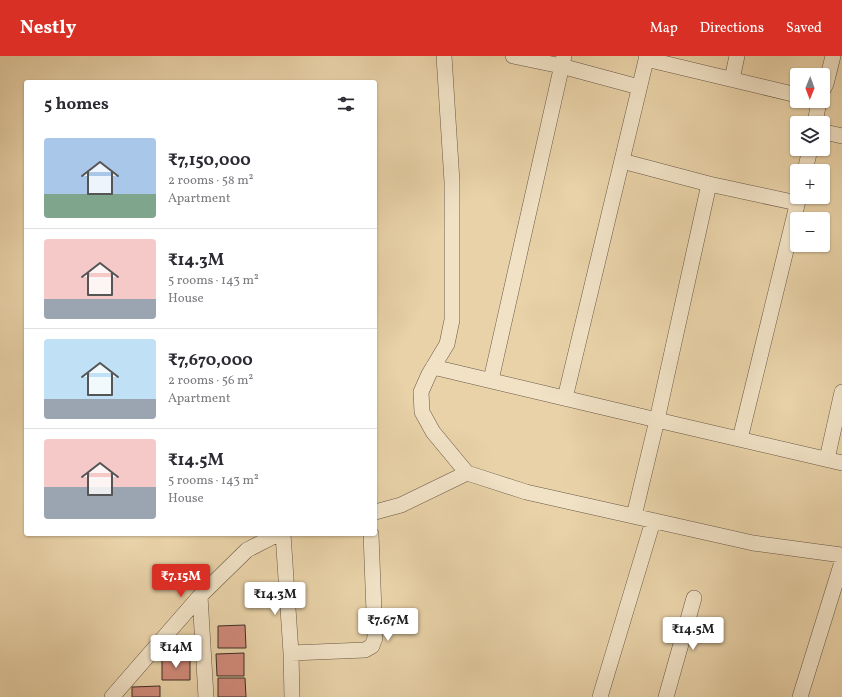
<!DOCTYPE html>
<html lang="en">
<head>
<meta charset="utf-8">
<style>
	body { margin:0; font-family:Vollkorn,serif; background:#f7f7f7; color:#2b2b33; height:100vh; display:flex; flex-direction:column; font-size:15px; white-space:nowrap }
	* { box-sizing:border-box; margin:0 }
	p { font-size:13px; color:#7c7c81 }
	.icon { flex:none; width:22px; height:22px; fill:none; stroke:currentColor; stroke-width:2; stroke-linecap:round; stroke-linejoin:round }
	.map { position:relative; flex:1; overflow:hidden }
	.drawer { position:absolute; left:24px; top:24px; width:353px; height:456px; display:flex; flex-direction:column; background:#fff; border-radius:4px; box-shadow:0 1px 3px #0004 }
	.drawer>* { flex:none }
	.needle { width:26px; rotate:181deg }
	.fabs { position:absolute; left:790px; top:12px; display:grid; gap:8px }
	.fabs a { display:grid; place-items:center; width:40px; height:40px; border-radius:4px; background:#fff; box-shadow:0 1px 3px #0004; font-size:20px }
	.price { position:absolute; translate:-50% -34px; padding:0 9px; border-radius:4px; background:#fff; color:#222; font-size:13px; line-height:26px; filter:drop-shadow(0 1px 2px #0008) }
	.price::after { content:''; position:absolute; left:50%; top:24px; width:12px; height:9px; margin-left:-6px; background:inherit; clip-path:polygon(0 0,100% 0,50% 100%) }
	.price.on { background:#d93025; color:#fff }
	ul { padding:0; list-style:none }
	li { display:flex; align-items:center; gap:12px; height:100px; padding:0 20px }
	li+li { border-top:1px solid #e1e1e2 }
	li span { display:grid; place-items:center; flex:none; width:112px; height:80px; border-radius:4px; color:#555 }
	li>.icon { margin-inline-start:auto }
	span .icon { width:48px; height:48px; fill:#fffc; stroke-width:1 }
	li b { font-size:17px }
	h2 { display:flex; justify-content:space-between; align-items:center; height:48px; padding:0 20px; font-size:17px }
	header { display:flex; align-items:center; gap:24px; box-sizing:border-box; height:56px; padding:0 20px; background:#d93025; color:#fff }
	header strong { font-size:19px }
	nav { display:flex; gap:22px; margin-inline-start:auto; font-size:14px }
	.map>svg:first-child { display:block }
	.building { fill:#d08a7a; stroke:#3c2e26 }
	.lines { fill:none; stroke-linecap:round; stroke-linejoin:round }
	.minor-casing { stroke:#675746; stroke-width:16 }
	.minor { stroke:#f1e2c6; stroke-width:15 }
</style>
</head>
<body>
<header>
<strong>Nestly</strong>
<nav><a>Map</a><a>Directions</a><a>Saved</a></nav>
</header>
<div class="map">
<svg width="842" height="641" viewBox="0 0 842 641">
	<rect width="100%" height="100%" fill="#e9d2a8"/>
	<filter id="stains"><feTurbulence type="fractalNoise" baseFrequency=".005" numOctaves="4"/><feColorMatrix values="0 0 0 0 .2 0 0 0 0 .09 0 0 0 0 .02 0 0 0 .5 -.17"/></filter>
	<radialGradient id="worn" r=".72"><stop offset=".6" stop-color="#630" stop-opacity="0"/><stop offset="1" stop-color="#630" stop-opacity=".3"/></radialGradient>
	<path class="building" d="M 245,569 L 246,592 L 218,592 L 218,570 Z
		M 244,597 L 244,620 L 217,620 L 216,598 Z
		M 162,602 L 190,602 L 190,624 L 162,624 Z
		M 218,622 L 245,622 L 246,641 L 218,641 Z
		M 160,630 L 160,641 L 132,641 L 132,631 Z"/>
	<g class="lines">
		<defs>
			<path id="minor" d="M 444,0 L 452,126 L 452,264 L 447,288 L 429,318 L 421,336 L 422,356 L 433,376 L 467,417 L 526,436 L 753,487 L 842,499
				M 513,0 L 561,10 L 639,31
				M 646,3 L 797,39
				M 732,23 L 737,0
				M 823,34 L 826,28 L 833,0
				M 815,67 L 819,45
				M 823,80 L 829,77 L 842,80
				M 622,105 L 709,128 L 797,147
				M 805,115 L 810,93
				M 433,311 L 657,364 L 842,407
				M 491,324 L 564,0
				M 565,342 L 647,0
				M 740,383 L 799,141
				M 827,403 L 842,336
				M 375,456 L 401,449 L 467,417
				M 634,460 L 657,364 L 709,128
				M 283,478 L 291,597 L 292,641
				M 200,540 L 206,641
				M 291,597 L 365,594 L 372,590 L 375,582 L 371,478
				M 112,641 L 200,540 L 247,494 L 278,478
				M 600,641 L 653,465
				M 666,641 L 694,542
				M 800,641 L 842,506"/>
		</defs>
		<use href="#minor" class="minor-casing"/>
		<use href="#minor" class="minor"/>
	</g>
	<rect width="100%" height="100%" filter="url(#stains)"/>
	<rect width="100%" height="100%" fill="url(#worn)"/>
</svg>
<div class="fabs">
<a><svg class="needle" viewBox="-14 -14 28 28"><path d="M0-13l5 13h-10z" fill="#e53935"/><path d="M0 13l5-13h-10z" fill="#7c7c81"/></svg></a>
<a><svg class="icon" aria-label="layers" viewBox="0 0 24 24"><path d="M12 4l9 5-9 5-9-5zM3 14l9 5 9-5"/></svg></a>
<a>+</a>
<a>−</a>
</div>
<b class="price on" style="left:181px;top:542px">₹7.15M</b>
<b class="price" style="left:275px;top:560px">₹14.3M</b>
<b class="price" style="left:388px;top:586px">₹7.67M</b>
<b class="price" style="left:693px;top:595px">₹14.5M</b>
<b class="price" style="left:176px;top:613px">₹14M</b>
<section class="drawer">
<h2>5 homes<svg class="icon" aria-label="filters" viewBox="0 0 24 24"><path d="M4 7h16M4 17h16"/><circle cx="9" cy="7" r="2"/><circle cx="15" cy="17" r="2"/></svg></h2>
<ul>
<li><span style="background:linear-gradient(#a9c7e8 70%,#7fa58c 0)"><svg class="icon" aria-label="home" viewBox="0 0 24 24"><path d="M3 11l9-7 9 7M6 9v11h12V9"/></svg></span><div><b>₹7,150,000</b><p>2 rooms · 58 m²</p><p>Apartment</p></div></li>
<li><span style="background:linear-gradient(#f6c9c9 75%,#9aa5b1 0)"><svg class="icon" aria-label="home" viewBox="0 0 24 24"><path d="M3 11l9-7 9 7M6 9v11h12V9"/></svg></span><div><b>₹14.3M</b><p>5 rooms · 143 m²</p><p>House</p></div></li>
<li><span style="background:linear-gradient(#bfe0f5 75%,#9aa5b1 0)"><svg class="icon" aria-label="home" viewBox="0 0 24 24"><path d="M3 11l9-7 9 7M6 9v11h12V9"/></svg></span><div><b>₹7,670,000</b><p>2 rooms · 56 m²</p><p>Apartment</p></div></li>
<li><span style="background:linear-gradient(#f6c9c9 60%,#9aa5b1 0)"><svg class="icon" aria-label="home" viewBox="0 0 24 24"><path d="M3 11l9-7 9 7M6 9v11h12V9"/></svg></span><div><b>₹14.5M</b><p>5 rooms · 143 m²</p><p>House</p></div></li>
</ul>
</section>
</div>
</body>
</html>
